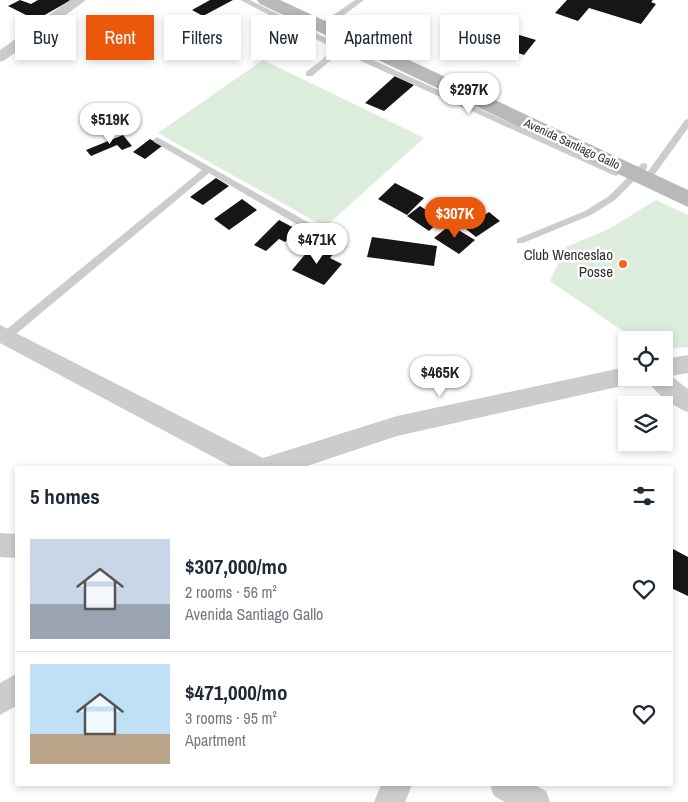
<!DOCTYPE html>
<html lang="en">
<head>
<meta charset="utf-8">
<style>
	body { margin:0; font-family:"Archivo Narrow",sans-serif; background:#f2f2f3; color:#1f2937; height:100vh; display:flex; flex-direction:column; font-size:19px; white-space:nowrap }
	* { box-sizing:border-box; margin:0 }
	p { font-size:16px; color:#747a83 }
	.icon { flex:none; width:28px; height:28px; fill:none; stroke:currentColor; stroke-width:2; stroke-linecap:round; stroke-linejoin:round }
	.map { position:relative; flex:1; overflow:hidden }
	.drawer { position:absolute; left:15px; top:466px; width:658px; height:320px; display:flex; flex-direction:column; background:#fff; border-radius:0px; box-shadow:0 2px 8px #0003 }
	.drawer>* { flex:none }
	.top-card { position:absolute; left:15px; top:15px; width:659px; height:45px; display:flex; gap:10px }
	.tools { position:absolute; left:618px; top:331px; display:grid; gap:10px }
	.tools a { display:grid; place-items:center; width:55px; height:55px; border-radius:0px; background:#fff; box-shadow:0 2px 8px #0003; font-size:25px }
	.price { position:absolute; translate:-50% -42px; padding:0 11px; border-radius:18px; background:#fff; color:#222; font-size:16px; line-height:32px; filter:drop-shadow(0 1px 2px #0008) }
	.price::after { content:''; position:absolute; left:50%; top:30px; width:15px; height:11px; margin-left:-8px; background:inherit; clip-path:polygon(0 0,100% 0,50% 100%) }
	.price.on { background:#ea580c; color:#fff }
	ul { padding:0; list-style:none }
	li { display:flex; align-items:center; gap:15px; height:125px; padding:0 15px }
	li+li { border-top:1px solid #e0e1e3 }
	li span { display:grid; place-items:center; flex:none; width:140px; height:100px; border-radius:0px; color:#555 }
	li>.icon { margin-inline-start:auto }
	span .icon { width:60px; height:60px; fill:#fffc; stroke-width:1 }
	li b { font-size:21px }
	h2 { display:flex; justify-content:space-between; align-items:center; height:60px; padding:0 15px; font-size:21px }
	.tag { padding:0 18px; border-radius:0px; background:#fff; box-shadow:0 2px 8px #0003; font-size:18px; line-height:45px }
	.tag.on { background:#ea580c; color:#fff }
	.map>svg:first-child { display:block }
	.green { fill:#ddeddb }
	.building { fill:#161616 }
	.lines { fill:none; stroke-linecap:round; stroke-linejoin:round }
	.lane { fill:#ccc; fill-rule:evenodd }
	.street { fill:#ccc; fill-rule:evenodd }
	.secondary { fill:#b9b9b9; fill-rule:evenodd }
	.poi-dot { fill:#f7631f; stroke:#fff; stroke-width:2 }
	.labels { text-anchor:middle; stroke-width:5; stroke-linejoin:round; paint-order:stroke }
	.far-street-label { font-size:12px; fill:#2f2f2f; stroke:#fff }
	.poi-label { font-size:15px; fill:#2f2f2f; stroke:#fff; text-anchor:end }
</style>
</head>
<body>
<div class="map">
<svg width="688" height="802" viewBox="0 0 688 802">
	<rect width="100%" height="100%" fill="#fff"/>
	<path class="green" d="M 263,60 L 424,138 L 325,227 L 158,133 Z
		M 656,200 L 688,215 L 688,347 L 664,349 L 664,340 L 636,340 L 550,281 L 566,247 L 609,229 Z"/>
	<path class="building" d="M 20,0 L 31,4 L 38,0 L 71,0 L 36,20 L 8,6 Z
		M 210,0 L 233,0 L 203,16 L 192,10 Z
		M 567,0 L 653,0 L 651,2 L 656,4 L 641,24 L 589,8 L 578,21 L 555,13 Z
		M 120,19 L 150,30 L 132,43 L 102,32 Z
		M 516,34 L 536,40 L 524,55 L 504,48 Z
		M 395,76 L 414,85 L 384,111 L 365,103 Z
		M 123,135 L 132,146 L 122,150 L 117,145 L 91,156 L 86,150 Z
		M 150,139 L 162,146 L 145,159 L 133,152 Z
		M 216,178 L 229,186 L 203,205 L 190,197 Z
		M 395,183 L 424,198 L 407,215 L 378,199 Z
		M 242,199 L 257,210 L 229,230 L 214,219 Z
		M 420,206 L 441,220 L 429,231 L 407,216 Z
		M 475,209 L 483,216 L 489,212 L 500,221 L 476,237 L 456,221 Z
		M 279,220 L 298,230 L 285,242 L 279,239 L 266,251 L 254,245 Z
		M 450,225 L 475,240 L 459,254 L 434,238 Z
		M 372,237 L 437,246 L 434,266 L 367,257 Z
		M 313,245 L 333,254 L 330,258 L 342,264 L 324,285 L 292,270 Z
		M 671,548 L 688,557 L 688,596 L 671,588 Z"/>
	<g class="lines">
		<path class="lane" d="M 240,0 L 250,0 L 336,43 L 620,173 L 616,176 L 613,175 L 341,52 L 312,76 L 306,76 L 306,72 L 335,49 Z
			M 355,0 L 364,0 L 325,29 L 319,29 L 319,25 Z
			M 688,119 L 688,128 L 650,181 L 644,181 L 644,177 L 685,120 Z
			M 157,137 L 345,243 L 347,246 L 345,249 L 339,249 L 209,173 L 10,339 L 2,339 L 1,336 L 2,333 L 202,170 L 154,142 L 153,140 Z
			M 644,163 L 647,164 L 647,168 L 615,200 L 591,215 L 523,243 L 517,243 L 517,239 L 585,211 L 609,196 L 641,164 Z"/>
		<path class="street" d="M 70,0 L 86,0 L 5,60 L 0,62 L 0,50 Z
			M 0,325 L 263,458 L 397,416 L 626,367 L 626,378 L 636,378 L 634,383 L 626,385 L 397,436 L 301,468 L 234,468 L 0,343 Z
			M 688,355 L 688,373 L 671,376 L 688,389 L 688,412 C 674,407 653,392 646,378 L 664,378 L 664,359 Z
			M 0,533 L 16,534 L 16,558 L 0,557 Z
			M 16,674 L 16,706 L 0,715 L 0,683 Z
			M 381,785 L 412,785 L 405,802 L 374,802 Z
			M 490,785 L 535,785 L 546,791 L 550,802 L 505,802 L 494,796 Z"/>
		<path class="secondary" d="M 257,0 L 280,0 L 688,190 L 688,207 L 260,4 Z"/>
	</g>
	<circle class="poi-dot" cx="623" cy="264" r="5"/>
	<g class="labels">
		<g class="far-street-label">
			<text transform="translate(572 144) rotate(25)" y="4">Avenida Santiago Gallo</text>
		</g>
		<g class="poi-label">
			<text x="613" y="260">Club Wenceslao<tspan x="613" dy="17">Posse</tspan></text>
		</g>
	</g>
</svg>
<div class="tools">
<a><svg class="icon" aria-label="locate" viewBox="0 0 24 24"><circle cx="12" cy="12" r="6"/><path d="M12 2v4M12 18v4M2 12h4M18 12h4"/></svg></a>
<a><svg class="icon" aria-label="layers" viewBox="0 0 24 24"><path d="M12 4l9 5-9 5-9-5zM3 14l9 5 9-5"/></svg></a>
</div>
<b class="price" style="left:469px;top:115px">$297K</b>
<b class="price" style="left:110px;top:145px">$519K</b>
<b class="price on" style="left:455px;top:239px">$307K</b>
<b class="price" style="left:317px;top:265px">$471K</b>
<b class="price" style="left:440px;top:398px">$465K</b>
<div class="top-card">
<a class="tag">Buy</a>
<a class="tag on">Rent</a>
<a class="tag">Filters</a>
<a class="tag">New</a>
<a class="tag">Apartment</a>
<a class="tag">House</a>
</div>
<section class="drawer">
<h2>5 homes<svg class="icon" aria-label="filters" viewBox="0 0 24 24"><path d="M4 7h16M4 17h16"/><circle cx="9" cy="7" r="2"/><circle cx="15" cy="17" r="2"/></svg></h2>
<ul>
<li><span style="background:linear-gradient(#c9d6e8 65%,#9aa5b1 0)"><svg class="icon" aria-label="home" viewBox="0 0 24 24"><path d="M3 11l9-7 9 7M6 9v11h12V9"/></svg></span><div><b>$307,000/mo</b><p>2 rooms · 56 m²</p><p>Avenida Santiago Gallo</p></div><svg class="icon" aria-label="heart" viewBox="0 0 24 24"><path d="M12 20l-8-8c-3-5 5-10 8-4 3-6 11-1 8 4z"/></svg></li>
<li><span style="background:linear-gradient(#bfe0f5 70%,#b9a48a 0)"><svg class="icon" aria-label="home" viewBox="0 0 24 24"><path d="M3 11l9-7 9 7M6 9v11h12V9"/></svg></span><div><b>$471,000/mo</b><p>3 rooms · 95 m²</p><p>Apartment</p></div><svg class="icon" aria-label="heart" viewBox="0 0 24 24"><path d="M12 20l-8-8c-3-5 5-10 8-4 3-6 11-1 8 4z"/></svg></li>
</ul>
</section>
</div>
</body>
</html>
